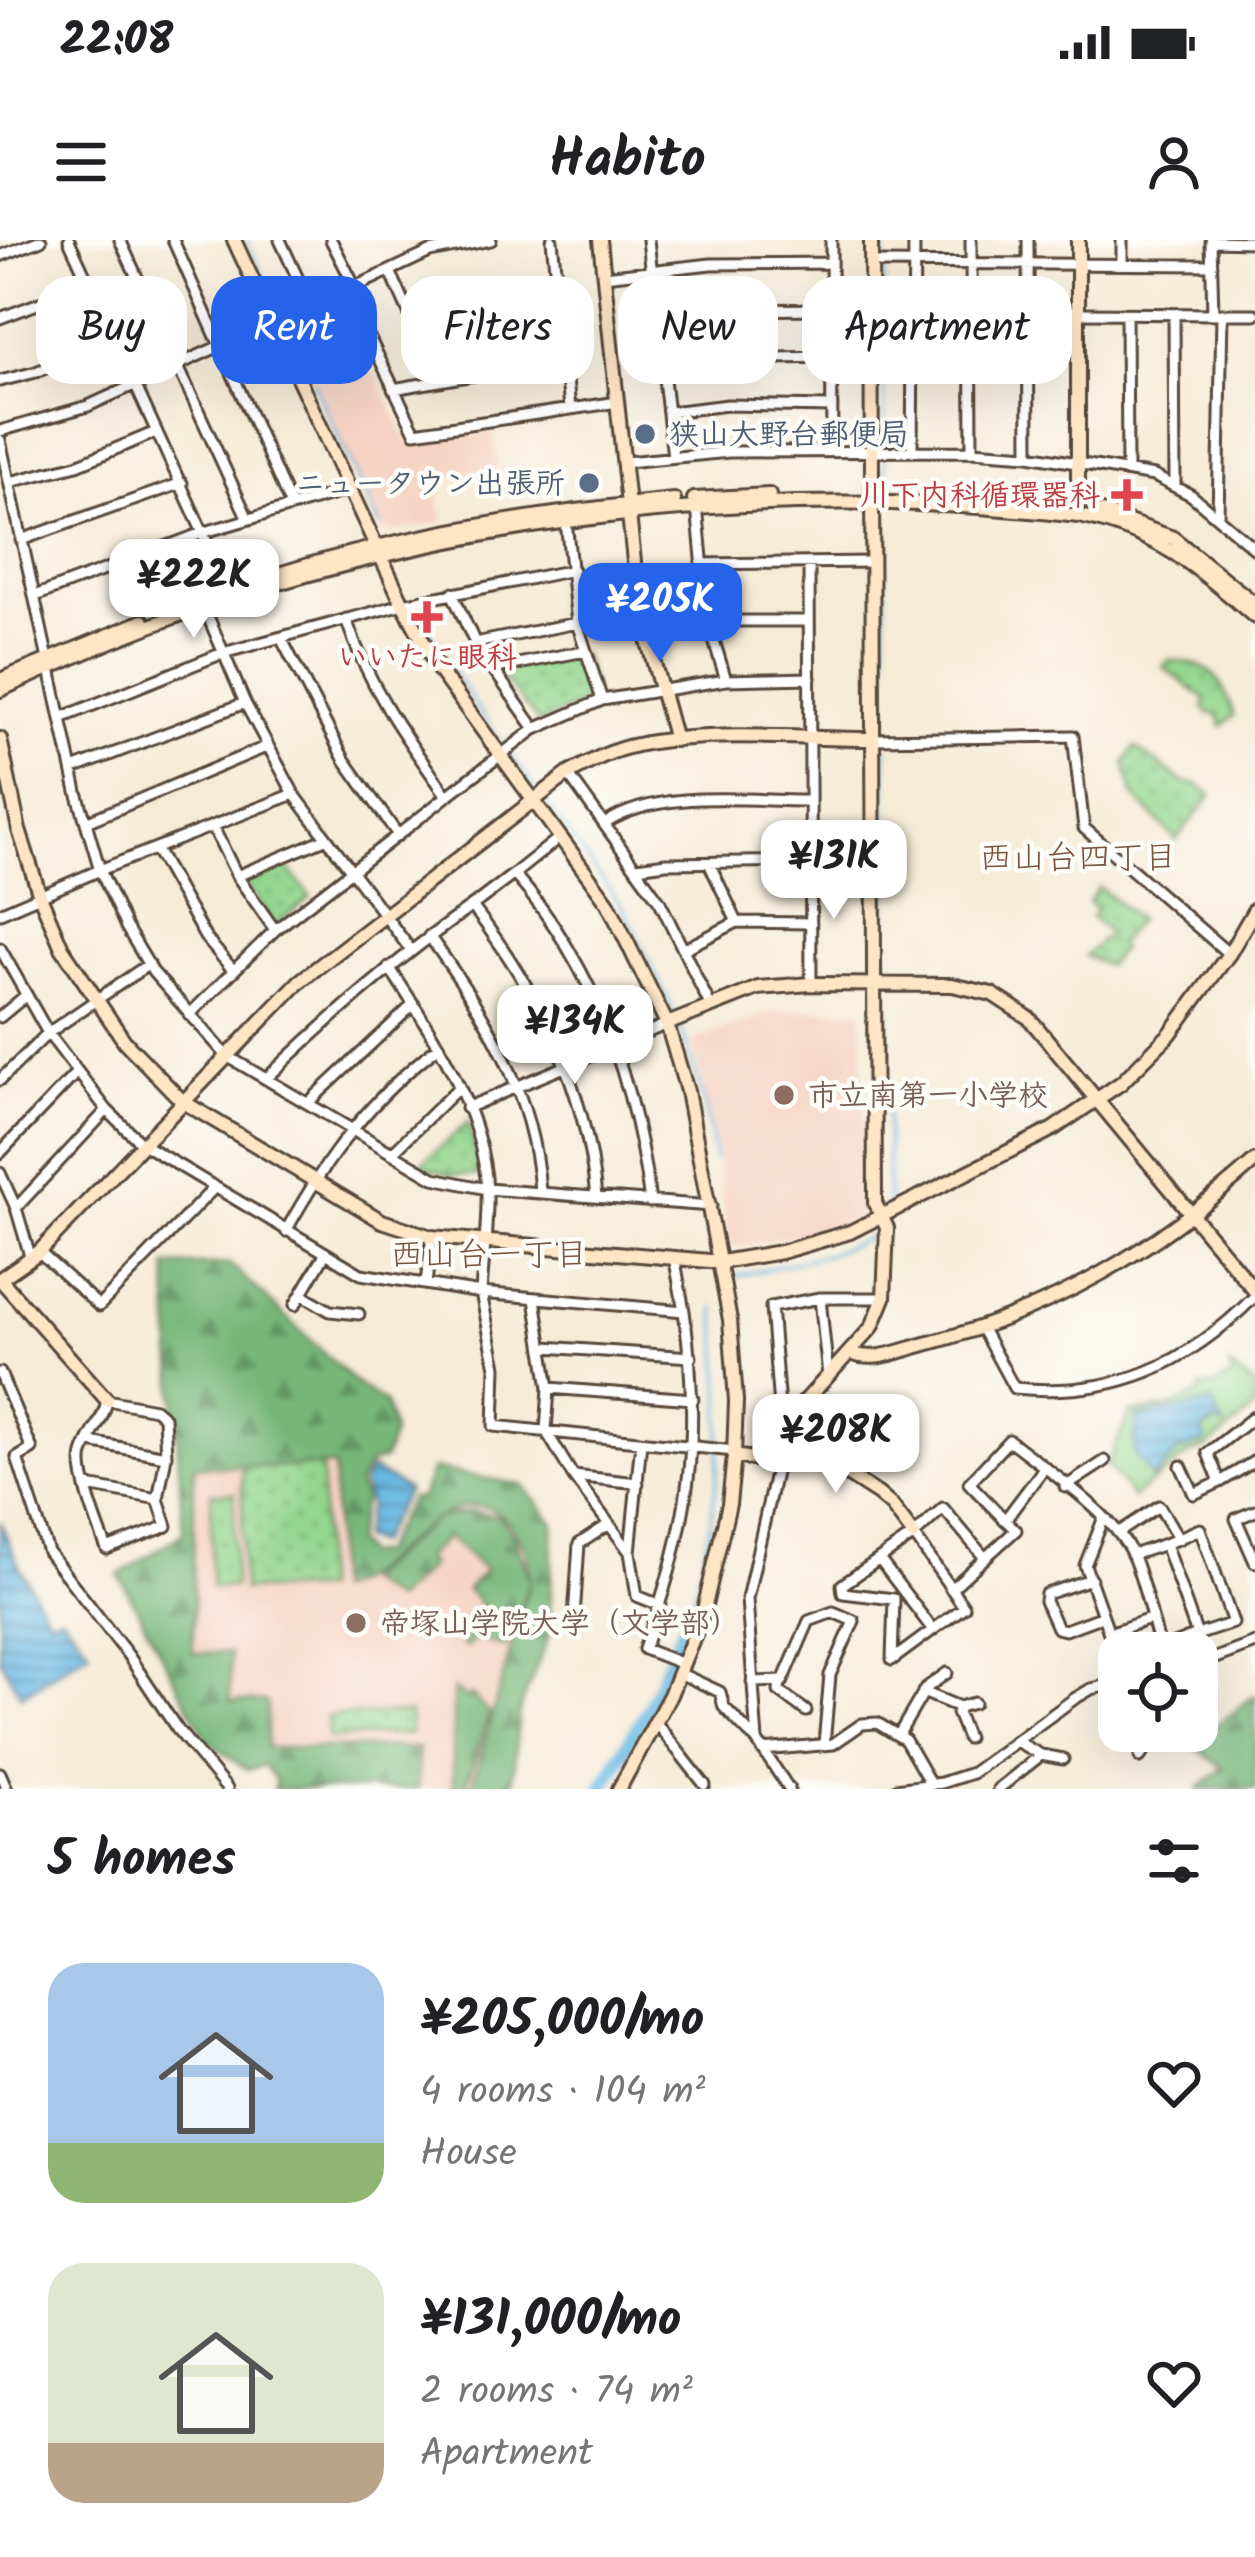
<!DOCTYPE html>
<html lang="en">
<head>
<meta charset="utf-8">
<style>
	body { margin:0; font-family:Kalam,"Klee One",sans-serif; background:#f6f6f6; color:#202124; height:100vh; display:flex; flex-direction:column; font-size:45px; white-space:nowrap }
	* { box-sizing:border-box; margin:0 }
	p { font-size:39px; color:#757577 }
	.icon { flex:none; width:66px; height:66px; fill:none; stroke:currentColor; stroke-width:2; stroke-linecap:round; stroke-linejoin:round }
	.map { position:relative; height:1549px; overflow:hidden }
	.details { display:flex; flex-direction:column; background:#fff; flex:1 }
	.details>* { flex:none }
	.hud { position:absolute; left:36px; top:36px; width:1185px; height:108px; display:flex; gap:24px }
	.tools { position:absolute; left:1098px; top:1392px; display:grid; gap:24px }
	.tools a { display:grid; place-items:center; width:120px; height:120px; border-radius:24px; background:#fff; box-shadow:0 12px 48px #0002; font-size:60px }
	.price { position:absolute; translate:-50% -102px; padding:0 27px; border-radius:24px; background:#fff; color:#222; font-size:39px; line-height:78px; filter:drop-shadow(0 3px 6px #0008) }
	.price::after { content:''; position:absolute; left:50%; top:72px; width:36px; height:27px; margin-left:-18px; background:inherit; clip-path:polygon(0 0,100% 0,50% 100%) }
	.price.active { background:#2563eb; color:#fff }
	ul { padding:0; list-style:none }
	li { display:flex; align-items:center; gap:36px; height:300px; padding:0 48px }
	li span { display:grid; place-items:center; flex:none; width:336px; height:240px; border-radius:36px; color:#555 }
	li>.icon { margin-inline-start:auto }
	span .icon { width:144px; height:144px; fill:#fffc; stroke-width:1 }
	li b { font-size:51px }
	h2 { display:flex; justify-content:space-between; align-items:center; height:144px; padding:0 48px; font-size:51px }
	.tag { padding:0 42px; border-radius:36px; background:#fff; box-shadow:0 12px 48px #0002; font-size:42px; line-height:108px }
	.tag.active { background:#2563eb; color:#fff }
	.status { display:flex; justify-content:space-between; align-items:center; height:84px; padding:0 60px; background:#fff; direction:ltr }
	.status svg { height:33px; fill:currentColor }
	header { display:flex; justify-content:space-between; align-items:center; height:156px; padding:0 48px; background:#fff; font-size:54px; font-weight:600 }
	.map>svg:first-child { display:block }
	.built { fill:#f5d2c2 }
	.grass { fill:#93d68e; stroke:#678056; stroke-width:3 }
	.forest { fill:url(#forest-firs); stroke:#58704c; stroke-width:3 }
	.park { fill:url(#park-dots); stroke:#678056; stroke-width:3 }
	.water { fill:url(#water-rules); stroke:#517080; stroke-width:3 }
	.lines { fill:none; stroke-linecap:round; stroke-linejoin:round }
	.stream { stroke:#67b7e2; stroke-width:3 }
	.river { stroke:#67b7e2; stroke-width:15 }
	.street-casing { stroke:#57473a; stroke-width:15 }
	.secondary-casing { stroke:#57473a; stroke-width:18 }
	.street { stroke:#fff; stroke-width:9 }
	.secondary { stroke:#fee5c5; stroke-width:12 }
	.service-dot { fill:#5c6f8a; stroke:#fdfcf7; stroke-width:4.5 }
	.health-dot { fill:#e0444e; stroke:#fdfcf7; stroke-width:4.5 }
	.education-dot { fill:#8d6e63; stroke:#fdfcf7; stroke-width:4.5 }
	.labels { text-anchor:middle; stroke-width:9; stroke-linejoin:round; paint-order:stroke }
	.service-label { font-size:30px; font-weight:bold; fill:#4e5e75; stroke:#fdfcf7; text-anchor:start }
	.health-label { font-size:30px; font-weight:bold; fill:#be3a42; stroke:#fdfcf7; text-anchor:end }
	.education-label { font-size:30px; font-weight:bold; fill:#785e54; stroke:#fdfcf7; text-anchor:start }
	.neighbourhood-label { font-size:33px; fill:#79543f; stroke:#fdfcf7 }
</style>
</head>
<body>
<div class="status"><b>22:08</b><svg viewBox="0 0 49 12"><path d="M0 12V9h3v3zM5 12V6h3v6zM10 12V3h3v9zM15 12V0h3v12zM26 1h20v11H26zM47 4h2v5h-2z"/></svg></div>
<header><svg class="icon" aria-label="menu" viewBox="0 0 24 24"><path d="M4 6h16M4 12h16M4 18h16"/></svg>Habito<svg class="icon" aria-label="person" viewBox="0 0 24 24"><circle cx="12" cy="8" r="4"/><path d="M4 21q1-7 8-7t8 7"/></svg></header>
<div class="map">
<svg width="1255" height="1549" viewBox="0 0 1255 1549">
	<defs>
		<pattern id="forest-firs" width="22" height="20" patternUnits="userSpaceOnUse" patternTransform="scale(3)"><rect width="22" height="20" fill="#76b779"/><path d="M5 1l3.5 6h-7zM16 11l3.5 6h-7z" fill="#629563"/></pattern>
		<pattern id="park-dots" width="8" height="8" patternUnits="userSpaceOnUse" patternTransform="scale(3)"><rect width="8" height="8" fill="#93d68e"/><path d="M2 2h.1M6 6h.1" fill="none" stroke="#80b87a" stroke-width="1.8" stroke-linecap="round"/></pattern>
		<pattern id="water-rules" width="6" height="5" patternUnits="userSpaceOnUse" patternTransform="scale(3)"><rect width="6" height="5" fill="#67b7e2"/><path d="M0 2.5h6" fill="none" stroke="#5695b7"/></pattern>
	</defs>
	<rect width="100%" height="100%" fill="#fdfcf7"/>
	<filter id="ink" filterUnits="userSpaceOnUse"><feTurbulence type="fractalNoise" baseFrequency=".00833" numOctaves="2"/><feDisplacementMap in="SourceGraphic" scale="24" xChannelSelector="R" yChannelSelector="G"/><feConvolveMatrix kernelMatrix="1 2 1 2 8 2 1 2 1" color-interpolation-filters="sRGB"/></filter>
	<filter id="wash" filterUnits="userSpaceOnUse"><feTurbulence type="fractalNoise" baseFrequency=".004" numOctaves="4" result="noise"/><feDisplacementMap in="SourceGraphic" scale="48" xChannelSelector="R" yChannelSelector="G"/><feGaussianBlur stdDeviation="2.7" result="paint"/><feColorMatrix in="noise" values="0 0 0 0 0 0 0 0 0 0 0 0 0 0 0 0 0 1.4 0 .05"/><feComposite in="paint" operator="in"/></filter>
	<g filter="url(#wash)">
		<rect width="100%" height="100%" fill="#f6ebd7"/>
		<path class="built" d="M 364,108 L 408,205 L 492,192 L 498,227 L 434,239 L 443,281 L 390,292 L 379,289 L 307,135 Z
			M 779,770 L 862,770 L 865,968 L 860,976 L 808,994 L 737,1007 L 728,1002 L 716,909 L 692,801 Z
			M 194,1226 L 335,1226 L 334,1350 L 383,1319 L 437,1276 L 473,1268 L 501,1275 L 524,1301 L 530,1342 L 471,1549 L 418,1549 L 417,1508 L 267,1508 L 193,1413 Z"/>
		<path class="grass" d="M 1229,1126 L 1255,1146 L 1255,1168 L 1209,1207 L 1190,1214 L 1132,1258 L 1107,1225 L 1130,1173 L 1170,1167 L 1201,1153 L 1200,1148 L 1216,1146 L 1232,1136 Z"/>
		<path class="forest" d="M 230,1024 L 360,1147 L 385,1163 L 393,1193 L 384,1219 L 370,1224 L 358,1244 L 364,1258 L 354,1302 L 365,1315 L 380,1313 L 410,1258 L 420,1259 L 432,1229 L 523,1245 L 554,1283 L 549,1396 L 519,1471 L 512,1549 L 471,1549 L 530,1341 L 505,1407 L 476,1398 L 466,1408 L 453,1395 L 481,1364 L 467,1350 L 485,1330 L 447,1297 L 425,1318 L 431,1325 L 394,1361 L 363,1341 L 437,1278 L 473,1271 L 499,1277 L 516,1298 L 529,1340 C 530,1315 524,1299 506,1280 C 459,1233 396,1317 360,1339 C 353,1344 342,1347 334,1351 L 334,1226 L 194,1226 L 193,1413 L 230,1413 L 230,1461 L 267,1462 L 267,1508 L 418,1508 L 418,1549 L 273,1549 L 276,1542 L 264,1525 L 247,1530 L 207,1500 L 119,1335 L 183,1293 L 167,1026 Z
			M 453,1449 L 465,1458 L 472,1455 L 489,1474 L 465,1549 L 453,1549 Z
			M 1255,1455 L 1255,1549 L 1198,1549 L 1223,1528 L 1191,1505 Z"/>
		<path class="park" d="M 582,414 L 594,449 L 592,459 L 539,483 L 496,430 Z
			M 1169,420 C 1211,423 1222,436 1234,476 L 1222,486 L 1219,475 L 1208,473 L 1203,467 L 1206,460 L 1163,427 Z
			M 1135,507 L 1183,542 L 1198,544 L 1212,555 L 1176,600 L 1133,555 L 1125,522 Z
			M 283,622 L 311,657 L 275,685 L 243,641 L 245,637 Z
			M 1099,647 L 1138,679 L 1118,704 L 1121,709 L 1107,726 L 1085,716 L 1109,693 L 1091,678 L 1096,669 L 1088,662 Z
			M 468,882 L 481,936 L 449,934 L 420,925 Z
			M 242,1227 L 322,1227 L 322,1350 L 242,1350 Z
			M 211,1253 L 234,1253 L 234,1347 L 211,1347 Z
			M 409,1473 L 410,1494 L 328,1498 L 327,1476 Z"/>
		<path class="water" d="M 1212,1163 L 1224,1186 L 1214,1183 L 1203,1190 L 1206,1202 L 1179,1211 L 1152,1239 L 1134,1213 L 1137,1177 Z
			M 371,1229 L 407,1250 L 377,1304 L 361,1299 L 369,1265 L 363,1243 Z
			M 0,1281 L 19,1326 L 49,1379 L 61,1375 L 90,1410 L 21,1456 L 0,1419 Z"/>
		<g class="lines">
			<path class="stream" d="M 247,0 L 301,118
				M 884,0 L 885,243
				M 313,142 L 380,287
				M 885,275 L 886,493
				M 417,367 L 453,432 L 503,506
				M 886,507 L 886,739
				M 511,516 L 535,548
				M 545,561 L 626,672 L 675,774
				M 886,752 L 888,960
				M 681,787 L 704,862 L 715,919
				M 734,1037 L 829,1014 L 880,993
				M 683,1389 C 719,1283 729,1178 715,1067"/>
			<path class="river" d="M 602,1549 L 650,1467 L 683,1389"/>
		</g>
	</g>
	<g filter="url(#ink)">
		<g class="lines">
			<defs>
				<path id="street" d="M 69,0 L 229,350
					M 120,0 L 248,279
					M 173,0 L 291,266
					M 280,0 L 312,69 L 355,47
					M 331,0 L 355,47 L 430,12 L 491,0
					M 552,0 L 570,168
					M 648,0 L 673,217
					M 831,0 L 832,211
					M 971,0 L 972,211
					M 1028,0 L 1029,215
					M 0,16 L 41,0
					M 1122,22 L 1122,0
					M 871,23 L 1212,25
					M 391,33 L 439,140
					M 604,36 L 711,24 L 831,23
					M 312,69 L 332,112
					M 1078,73 L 1222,74
					M 1126,74 L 1127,230
					M 1174,74 L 1175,246
					M 1213,74 L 1211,1 L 1255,2
					M 656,76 L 718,70 L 830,69
					M 0,78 L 90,44
					M 416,82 L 557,61
					M 664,125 L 719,119 L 830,117
					M 292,128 L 369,97 L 415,192 L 618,162
					M 0,141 L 36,132 L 114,99
					M 393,149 L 562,120
					M 670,172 L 727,165 L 832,167
					M 0,191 L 88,166 L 270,83
					M 0,200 L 77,552 L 100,630 L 0,673
					M 912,211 L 914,0
					M 626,222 L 729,212 L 972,211 L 1029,215 L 1154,236 L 1191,255 L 1255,309
					M 10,242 L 77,225 L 156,192
					M 697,266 L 708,381 L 726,440 L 810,438
					M 1218,278 L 1222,74 L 1255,74
					M 21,300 L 182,243
					M 701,324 L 871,322
					M 809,324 L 811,744
					M 452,353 L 475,403 L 535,489
					M 35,356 L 205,292 L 349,250
					M 204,367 L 245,463 L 294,554 L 410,709
					M 708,381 L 809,381
					M 281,398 L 344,519 L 398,595 L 447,556 C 405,497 369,448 346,379
					M 475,403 L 577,383
					M 492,429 L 585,411
					M 602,460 L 726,440
					M 61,478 L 223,413 L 403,364 L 573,330
					M 872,499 L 1073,496 L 1084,588 L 1229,714
					M 73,529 L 245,463
					M 568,534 L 660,662 L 710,765
					M 294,554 L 100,630 L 126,687 L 153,732 L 227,816 L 434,938 L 487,949 L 711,966
					M 447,556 L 535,489 L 602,460 L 577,383 L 566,281
					M 86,582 L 268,506
					M 606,583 C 659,548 748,561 810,561
					M 213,587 L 237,636 L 275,690
					M 156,610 L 205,697 L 233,730
					M 709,623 L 737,682
					M 637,627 L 666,623 L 811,621
					M 514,634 L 559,598
					M 237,636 L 327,598
					M 472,666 L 514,634 C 595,726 635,843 650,962
					M 429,696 C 486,774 533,852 540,951
					M 0,708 L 48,793 L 107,870 L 141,903 L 361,1034 L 481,1053 L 496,1127 L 494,1186 L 734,1211
					M 686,708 L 737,682 L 811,683
					M 389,727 C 432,792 483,869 487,950 C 488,984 483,1019 481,1053 L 684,1071 L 675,1021
					M 189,775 L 275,690 L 398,595
					M 0,777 L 24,757
					M 266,839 C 331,776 398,718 472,666 C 539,753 586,846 596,957
					M 0,840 L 48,793 L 149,724
					M 308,863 L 414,764
					M 466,868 L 667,784
					M 0,913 L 77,832
					M 392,913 L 458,848
					M 0,933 L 16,968 L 31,1019
					M 16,968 L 107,870
					M 286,991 C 328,915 370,859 439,806
					M 39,1012 L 99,1066 L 215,947
					M 426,1043 L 432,997
					M 303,1055 L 330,1071 L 359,1074
					M 820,1058 L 828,1136
					M 535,1059 L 549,1148 L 546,1191 L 573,1236 L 630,1312
					M 295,1065 L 325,1014
					M 982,1089 L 1014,1148 C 1113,1158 1187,1126 1255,1056
					M 545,1107 L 691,1117
					M 0,1133 L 32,1209 L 17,1218 L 48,1312 L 128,1415 L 177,1489 L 227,1549
					M 549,1148 L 693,1159
					M 107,1160 L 155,1169 L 164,1177 L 166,1216 L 158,1259 L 167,1286 L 107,1309 C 99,1288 77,1234 83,1214 C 88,1195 104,1181 107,1160 Z
					M 781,1192 L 771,1067 L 820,1058 L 884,1058
					M 778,1195 L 779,1215 L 747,1359 L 757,1501 L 789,1549
					M 90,1202 L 166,1216
					M 641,1202 L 630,1312 L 637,1356 L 660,1365
					M 1181,1226 L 1194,1254 L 1220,1242 L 1208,1213 L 1255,1176
					M 1044,1228 L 1005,1280 L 969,1243 L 1009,1200 C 1044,1228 1113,1273 1132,1314 C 1145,1344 1152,1382 1162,1413
					M 573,1236 L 638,1243
					M 1220,1242 L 1255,1221
					M 88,1246 L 158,1259
					M 1065,1247 L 1105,1221
					M 1255,1271 L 1236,1279 L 1255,1322
					M 1103,1280 L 1085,1325 L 1109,1393 L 1150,1379
					M 1118,1293 L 1159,1266 L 1179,1299
					M 914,1295 L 964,1367 L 892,1420 L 894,1359 L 843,1353 L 842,1345 L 914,1295 L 943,1268 L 985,1318 L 1016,1290 L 1005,1280
					M 1165,1304 L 1200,1289 L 1233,1383 L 1197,1395
					M 1132,1315 L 1165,1304 L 1197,1395 L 1161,1409
					M 879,1319 L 933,1390
					M 1091,1339 L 1046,1354 L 1045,1361 L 1057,1388 L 1065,1390 L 1103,1376
					M 951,1349 L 985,1318
					M 574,1377 L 579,1304 L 608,1285
					M 683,1424 L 644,1409 C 689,1287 702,1200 684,1071
					M 1197,1425 L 1255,1403
					M 679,1433 L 720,1452 L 724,1467 L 757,1501
					M 780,1441 L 779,1451 L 806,1471
					M 752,1442 L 783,1441 L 809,1381 L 833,1372 L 854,1381 L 830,1435 L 824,1505
					M 1108,1445 L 1119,1463
					M 923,1452 L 959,1467 L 974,1463
					M 959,1467 L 957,1473 L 967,1498
					M 656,1483 L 705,1545
					M 899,1494 L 926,1448 L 947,1433
					M 1016,1501 L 1041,1515 L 1063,1519
					M 762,1510 L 833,1504 L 862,1484 L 877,1483 L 905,1500 L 931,1545
					M 1140,1517 L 1158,1491
					M 0,1533 L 7,1549
					M 896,1549 L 941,1543 L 972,1533 L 1074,1459 L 1091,1449 L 1119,1443
					M 998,1549 L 1041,1515"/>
				<path id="secondary" d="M 234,0 L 403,364 L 438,429 L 608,663 L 667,784 L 687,851 L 730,1080 L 736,1161 L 734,1216 L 729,1264 L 703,1374 L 670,1455 L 619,1549
					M 600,0 L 639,369 L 675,500
					M 1078,0 L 1078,267
					M 694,259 L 769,255
					M 1101,272 L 1173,298 L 1255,364
					M 282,333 C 409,293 541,273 674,260
					M 0,440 L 143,381
					M 0,450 C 77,415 155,381 236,356 C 508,269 796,244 1079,276 C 1156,291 1197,327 1255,377
					M 0,499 L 19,590 L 40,656 L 62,708 L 125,802 L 182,861 L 382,981 L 432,997 L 721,1022 L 781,1012 L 850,992 L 1053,889 L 1121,843 L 1170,794 L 1229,714 L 1255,669
					M 667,784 L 758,748 L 811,744 L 952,745 L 992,754 L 1029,778 L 1255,1051
					M 851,1113 C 873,1123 899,1111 922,1105 C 1055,1070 1153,1012 1255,921
					M 107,1160 L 0,1039 L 39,1012 L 300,741 L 568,534 C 590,522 613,509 637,505 C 707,490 800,499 872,499
					M 781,1192 L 878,1254 L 892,1266 L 914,1295
					M 734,1216 L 753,1219 L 872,1087 L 884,1058 L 887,988 L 875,963 L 871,0"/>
			</defs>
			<use href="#street" class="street-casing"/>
			<use href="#secondary" class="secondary-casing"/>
			<use href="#street" class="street"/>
			<use href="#secondary" class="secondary"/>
		</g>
	</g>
	<g class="service-dot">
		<circle cx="645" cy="194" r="12"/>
		<circle cx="589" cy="243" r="12"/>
	</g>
	<g class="health-dot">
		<path d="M1121 237h12v12h12v12h-12v12h-12v-12h-12v-12h12z"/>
		<path d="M421 359h12v12h12v12h-12v12h-12v-12h-12v-12h12z"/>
	</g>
	<g class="education-dot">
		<circle cx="784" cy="855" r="12"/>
		<circle cx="356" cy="1383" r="12"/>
	</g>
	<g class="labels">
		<g class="service-label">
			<text x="669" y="204">狭山大野台郵便局</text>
			<text x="565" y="253" text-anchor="end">ニュータウン出張所</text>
		</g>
		<g class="health-label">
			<text x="1100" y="265">川下内科循環器科</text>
			<text x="427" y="427" text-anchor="middle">いいたに眼科</text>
		</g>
		<g class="education-label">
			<text x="808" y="865">市立南第一小学校</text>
			<text x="380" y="1393">帝塚山学院大学（文学部）</text>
		</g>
		<g class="neighbourhood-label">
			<text x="1078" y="628">西山台四丁目</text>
			<text x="489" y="1025">西山台一丁目</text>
		</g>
	</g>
</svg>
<div class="tools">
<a><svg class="icon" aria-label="locate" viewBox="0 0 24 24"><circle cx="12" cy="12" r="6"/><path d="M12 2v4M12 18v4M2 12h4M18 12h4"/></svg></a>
</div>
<b class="price" style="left:194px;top:401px">¥222K</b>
<b class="price active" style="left:660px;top:425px">¥205K</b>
<b class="price" style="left:834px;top:682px">¥131K</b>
<b class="price" style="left:575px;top:847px">¥134K</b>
<b class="price" style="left:836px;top:1256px">¥208K</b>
<div class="hud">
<a class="tag">Buy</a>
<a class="tag active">Rent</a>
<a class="tag">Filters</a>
<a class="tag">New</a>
<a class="tag">Apartment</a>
</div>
</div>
<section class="details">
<h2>5 homes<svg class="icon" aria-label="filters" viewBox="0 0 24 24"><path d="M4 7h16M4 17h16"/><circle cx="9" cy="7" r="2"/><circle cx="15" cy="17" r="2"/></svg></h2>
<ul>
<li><span style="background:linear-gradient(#a9c7e8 75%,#8fb573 0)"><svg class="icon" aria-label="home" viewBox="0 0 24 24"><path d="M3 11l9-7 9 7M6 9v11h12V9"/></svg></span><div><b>¥205,000/mo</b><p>4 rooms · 104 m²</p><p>House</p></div><svg class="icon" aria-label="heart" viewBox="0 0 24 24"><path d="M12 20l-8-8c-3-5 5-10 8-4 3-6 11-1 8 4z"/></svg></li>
<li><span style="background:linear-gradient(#dfe7d0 75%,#b9a48a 0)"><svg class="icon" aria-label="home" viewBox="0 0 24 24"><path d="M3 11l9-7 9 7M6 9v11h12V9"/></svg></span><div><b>¥131,000/mo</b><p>2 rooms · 74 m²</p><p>Apartment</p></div><svg class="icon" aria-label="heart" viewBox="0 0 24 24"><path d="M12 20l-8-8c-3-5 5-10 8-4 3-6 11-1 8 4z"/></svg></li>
</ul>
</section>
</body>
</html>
